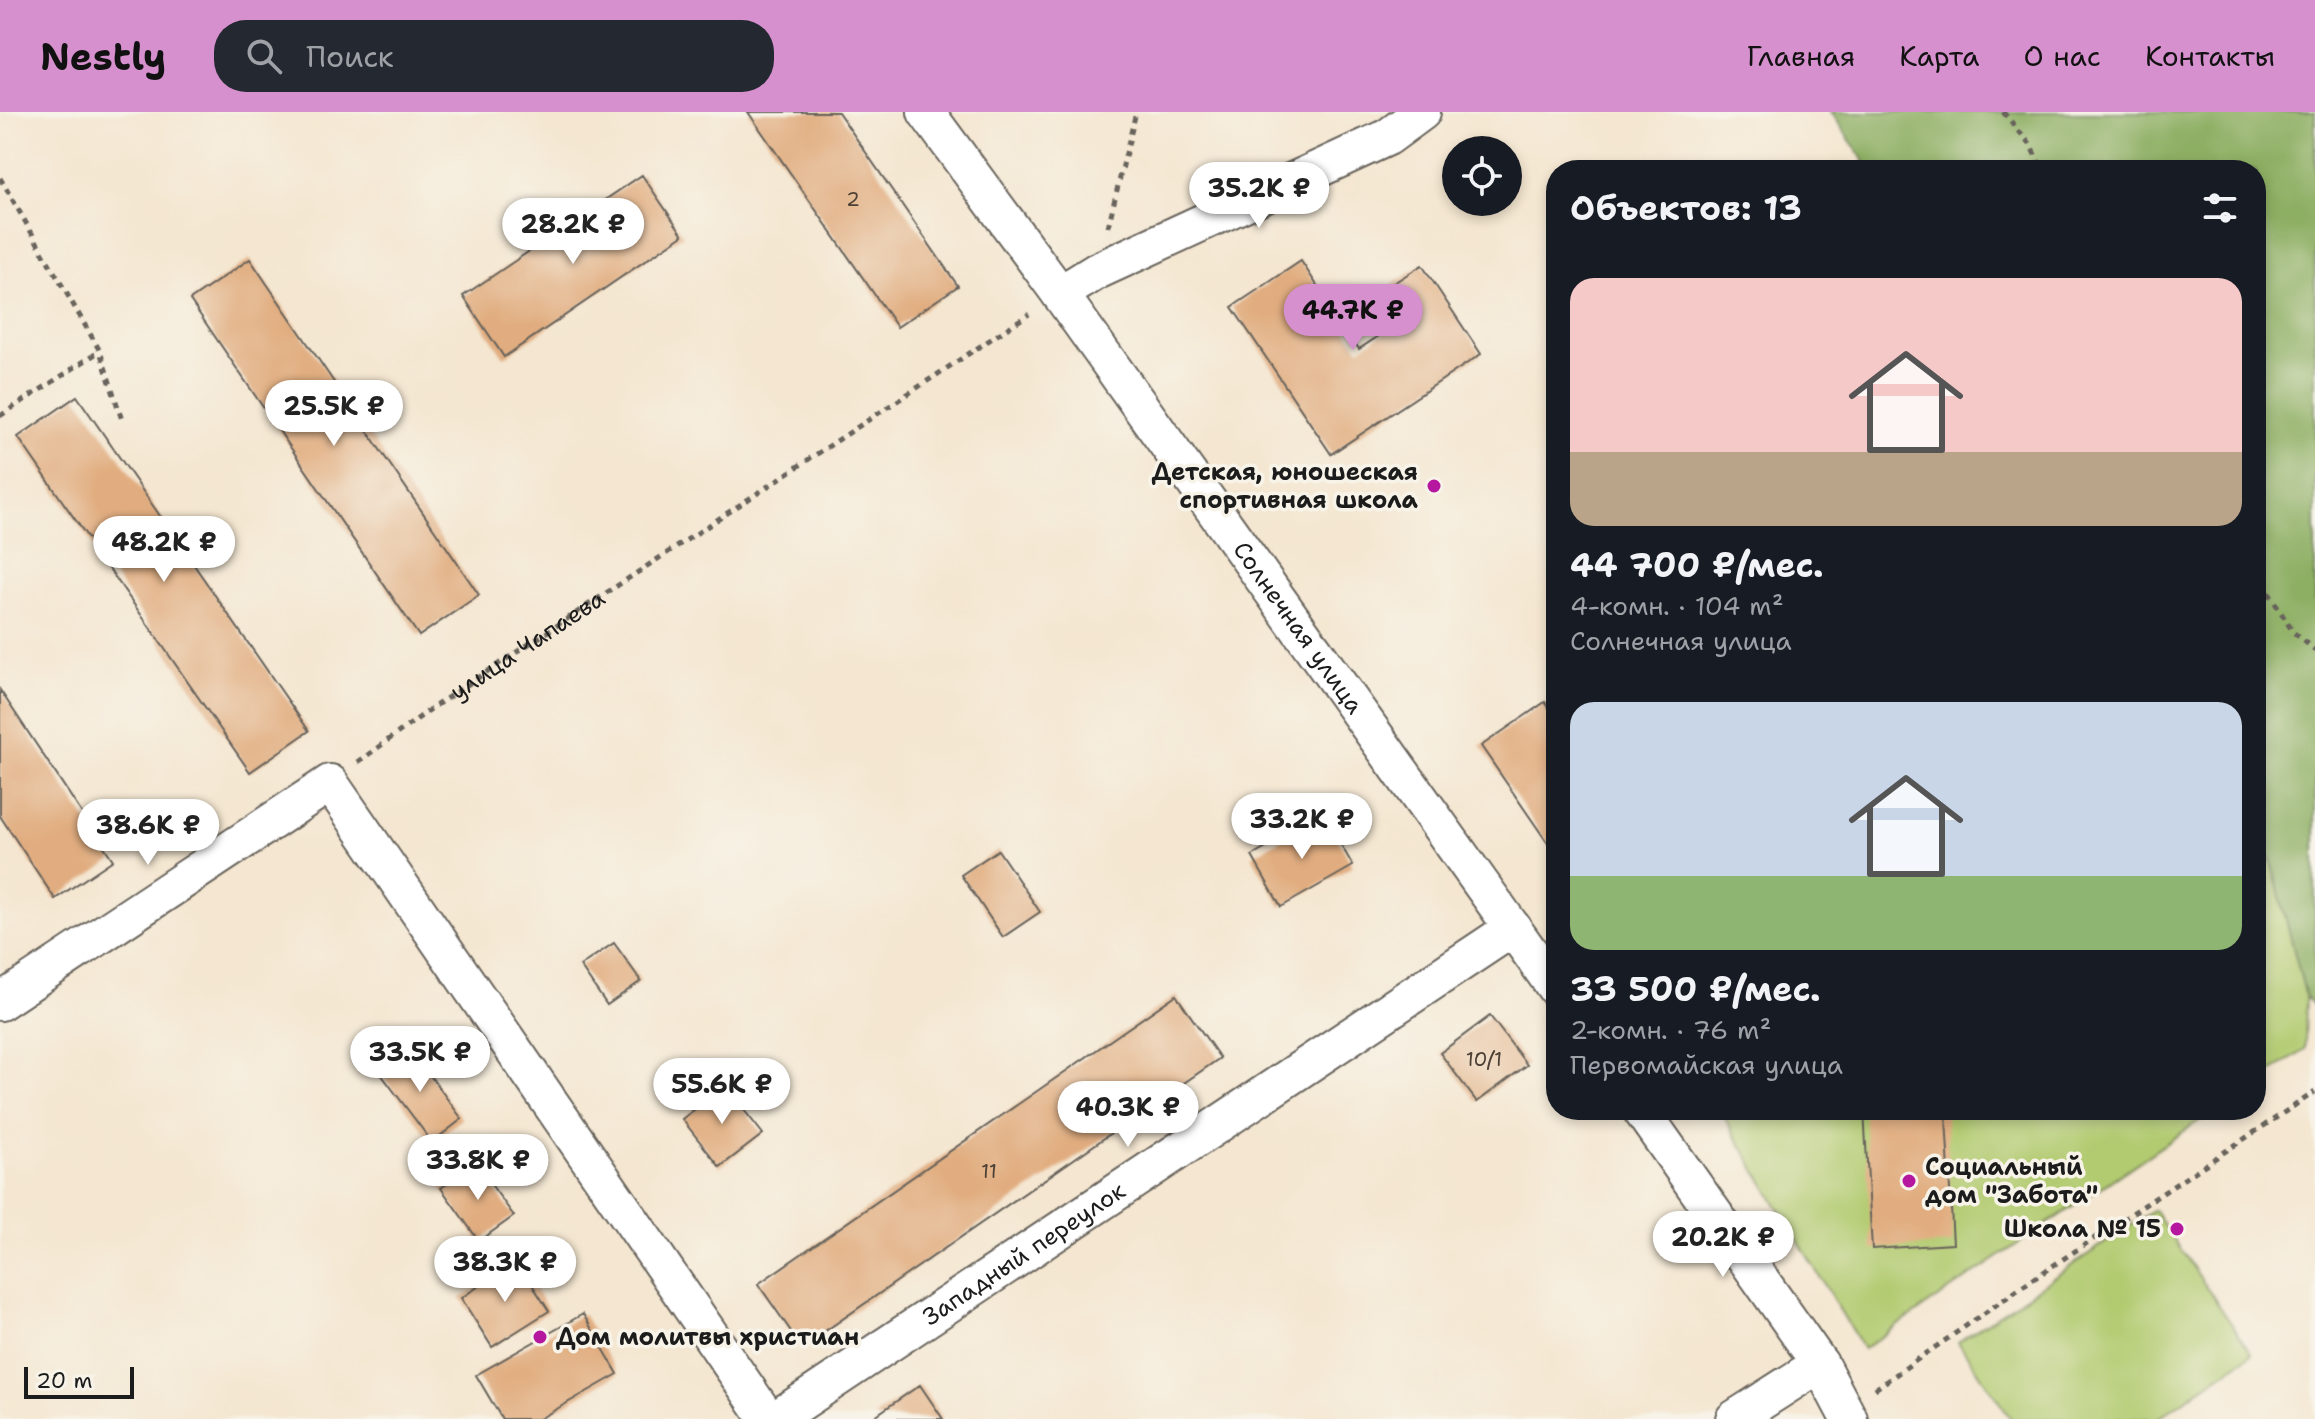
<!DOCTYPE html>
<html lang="ru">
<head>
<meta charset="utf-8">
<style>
	body { margin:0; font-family:"Shantell Sans",sans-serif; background:#242831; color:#f1f3f6; height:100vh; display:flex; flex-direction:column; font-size:30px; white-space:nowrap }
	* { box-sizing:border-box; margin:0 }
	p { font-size:26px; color:#9ea1a6 }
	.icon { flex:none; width:44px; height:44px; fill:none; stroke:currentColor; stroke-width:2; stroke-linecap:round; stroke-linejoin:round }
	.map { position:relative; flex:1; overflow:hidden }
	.side { position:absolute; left:1546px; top:48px; width:720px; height:960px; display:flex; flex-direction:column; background:#171b24; border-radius:32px; box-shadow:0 4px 12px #0003 }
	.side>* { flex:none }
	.buttons { position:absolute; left:1442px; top:24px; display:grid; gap:16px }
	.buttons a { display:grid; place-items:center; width:80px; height:80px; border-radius:50%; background:#171b24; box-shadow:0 4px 12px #0003; font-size:40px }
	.scale { position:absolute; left:24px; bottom:20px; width:110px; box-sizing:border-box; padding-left:8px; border:4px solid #1c1c1c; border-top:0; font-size:22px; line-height:28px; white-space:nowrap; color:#1c1c1c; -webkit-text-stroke:6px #f7f3e8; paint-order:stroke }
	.price { position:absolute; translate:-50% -68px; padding:0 18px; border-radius:28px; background:#fff; color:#222; font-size:26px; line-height:52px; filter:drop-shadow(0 2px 4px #0008) }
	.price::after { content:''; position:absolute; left:50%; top:48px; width:24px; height:18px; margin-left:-12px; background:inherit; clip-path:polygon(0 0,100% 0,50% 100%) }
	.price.current { background:#d690ce; color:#111 }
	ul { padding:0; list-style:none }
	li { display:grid; align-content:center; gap:16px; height:424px; padding:0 24px }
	li span { display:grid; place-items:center; height:248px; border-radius:24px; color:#555 }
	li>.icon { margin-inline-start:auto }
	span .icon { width:144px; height:144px; fill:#fffc; stroke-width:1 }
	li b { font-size:34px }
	h2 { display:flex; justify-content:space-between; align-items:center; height:96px; padding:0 24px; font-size:34px }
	header { display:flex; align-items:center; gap:48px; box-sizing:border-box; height:112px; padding:0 40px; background:#d690ce; color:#111 }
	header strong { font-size:38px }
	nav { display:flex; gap:44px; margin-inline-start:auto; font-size:28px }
	.search { width:560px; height:72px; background:#242831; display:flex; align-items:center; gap:20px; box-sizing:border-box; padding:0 28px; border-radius:32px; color:#9ea1a6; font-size:30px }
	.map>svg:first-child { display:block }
	.green { fill:#b2cb71; stroke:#677446; stroke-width:2 }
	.forest { fill:#8daf63; stroke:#546640; stroke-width:2 }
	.building { fill:#e1ad80 }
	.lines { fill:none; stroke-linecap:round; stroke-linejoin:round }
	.street-casing { stroke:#68635b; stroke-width:40 }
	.path { stroke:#68635b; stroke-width:5; stroke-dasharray:6 6; stroke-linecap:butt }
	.street { stroke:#fff; stroke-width:36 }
	.poi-dot { fill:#b5179e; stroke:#f7f3e8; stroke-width:3 }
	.labels { text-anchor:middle; stroke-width:7; stroke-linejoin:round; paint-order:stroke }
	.number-label { font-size:20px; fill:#4d4035 }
	.poi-label { font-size:24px; font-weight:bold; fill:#1c1c1c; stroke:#f7f3e8; text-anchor:end }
	.street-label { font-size:24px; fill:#1c1c1c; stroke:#f7f3e8 }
</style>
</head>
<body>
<header>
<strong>Nestly</strong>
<div class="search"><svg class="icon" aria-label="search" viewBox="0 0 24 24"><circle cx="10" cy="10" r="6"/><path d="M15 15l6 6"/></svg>Поиск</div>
<nav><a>Главная</a><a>Карта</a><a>О нас</a><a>Контакты</a></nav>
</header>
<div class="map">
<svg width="2315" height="1307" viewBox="0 0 2315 1307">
	<rect width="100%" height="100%" fill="#f7f3e8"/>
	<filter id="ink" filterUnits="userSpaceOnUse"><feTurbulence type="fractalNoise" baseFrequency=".0125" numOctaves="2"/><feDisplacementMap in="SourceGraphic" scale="16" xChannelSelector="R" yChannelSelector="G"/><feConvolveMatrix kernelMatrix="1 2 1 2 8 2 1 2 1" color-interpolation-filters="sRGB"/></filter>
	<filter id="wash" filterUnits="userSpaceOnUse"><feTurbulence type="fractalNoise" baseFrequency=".006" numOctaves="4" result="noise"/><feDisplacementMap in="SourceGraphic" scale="32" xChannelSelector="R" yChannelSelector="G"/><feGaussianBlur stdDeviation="1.8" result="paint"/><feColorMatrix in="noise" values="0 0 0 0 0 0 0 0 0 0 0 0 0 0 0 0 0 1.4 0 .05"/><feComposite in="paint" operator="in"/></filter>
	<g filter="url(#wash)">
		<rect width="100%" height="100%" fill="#f4e6d0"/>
		<path class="green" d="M 2256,691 L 2306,885 L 2305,937 L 2256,970 Z
			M 1720,998 L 2215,998 L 1863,1237 Z
			M 2154,1098 L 2252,1242 L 2156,1307 L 2011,1307 L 1958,1230 Z"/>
		<path class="forest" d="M 1831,0 L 2315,0 L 2315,895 L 2306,885 L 2256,691 L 2256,58 L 1870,58 Z"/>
		<g id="blocks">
			<path class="building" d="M 748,0 L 838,0 L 958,174 L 897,215 Z
				M 642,63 L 683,123 L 504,245 L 463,184 Z
				M 250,147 L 479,483 L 419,524 L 190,188 Z
				M 1301,149 L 1359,237 L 1412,202 L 1392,172 L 1422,153 L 1481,242 L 1331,342 L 1232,195 Z
				M 77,284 L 309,619 L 250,660 L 18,325 Z
				M 0,578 L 113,748 L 55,787 L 0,704 Z
				M 1545,590 L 1556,606 L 1556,743 L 1481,634 Z
				M 1324,703 L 1353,754 L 1281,795 L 1252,744 Z
				M 998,738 L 1040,800 L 1003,825 L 961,763 Z
				M 614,831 L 641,869 L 607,893 L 580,854 Z
				M 1176,883 L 1220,946 L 802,1235 L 758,1172 Z
				M 1490,904 L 1527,953 L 1477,990 L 1440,941 Z
				M 409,935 L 462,1007 L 432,1030 L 378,958 Z
				M 725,974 L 763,1022 L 720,1055 L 682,1007 Z
				M 1864,998 L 1967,998 L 1946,1005 L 1953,1132 L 1872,1137 Z
				M 476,1052 L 514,1104 L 479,1129 L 441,1076 Z
				M 517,1149 L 549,1199 L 492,1235 L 461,1186 Z
				M 583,1202 L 618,1262 L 539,1307 L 502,1307 L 476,1263 Z
				M 920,1273 L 943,1307 L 877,1307 L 875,1304 Z"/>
		</g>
	</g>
	<g filter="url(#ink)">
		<use href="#blocks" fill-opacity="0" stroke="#68635b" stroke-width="2"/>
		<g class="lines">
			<defs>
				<g id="street">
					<path id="s2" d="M 926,0 L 1060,182 L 1556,877"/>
					<path d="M 1060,182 L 1097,159 L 1388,25 L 1422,0"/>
					<path d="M 0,890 L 330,671 L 768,1307"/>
					<path d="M 1641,998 L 1820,1252 L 1849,1307"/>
					<path id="s3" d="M 776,1307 L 1513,816"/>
					<path d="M 1734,1307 L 1820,1252"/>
				</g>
			</defs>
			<use href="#street" class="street-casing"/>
			<g class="path">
				<path d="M 2003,0 L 2029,31 L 2043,58"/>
				<path d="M 0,66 L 100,239 L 122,308"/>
				<path d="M 1108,115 L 1136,0"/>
				<path d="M 0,304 L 100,239"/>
				<path d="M 2256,460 L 2293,520 L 2315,538"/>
				<path id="s1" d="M 358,650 L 435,594 L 1029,202"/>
				<path d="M 1875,1277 L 2048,1157 L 2315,980"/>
			</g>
			<use href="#street" class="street"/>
		</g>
	</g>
	<g class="poi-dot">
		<circle cx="1434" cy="374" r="8"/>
		<circle cx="1909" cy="1069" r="8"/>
		<circle cx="2177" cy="1117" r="8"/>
		<circle cx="540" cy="1225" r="8"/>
	</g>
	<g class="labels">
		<g class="number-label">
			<text x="853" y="94">2</text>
			<text x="1484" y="954">10/1</text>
			<text x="989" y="1066">11</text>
		</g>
		<g class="poi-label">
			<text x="1418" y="368">Детская, юношеская<tspan x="1418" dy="28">спортивная школа</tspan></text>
			<text x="1925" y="1063" text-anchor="start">Социальный<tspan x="1925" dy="28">дом "Забота"</tspan></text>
			<text x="2161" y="1125">Школа № 15</text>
			<text x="556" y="1233" text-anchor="start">Дом молитвы христиан</text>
		</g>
		<g class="street-label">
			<text dy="8" stroke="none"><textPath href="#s2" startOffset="636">Солнечная улица</textPath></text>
			<text dy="8" stroke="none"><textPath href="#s1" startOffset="206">улица Чапаева</textPath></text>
			<text dy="8" stroke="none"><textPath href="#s3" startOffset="298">Западный переулок</textPath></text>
		</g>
	</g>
</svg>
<div class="buttons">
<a><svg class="icon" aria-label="locate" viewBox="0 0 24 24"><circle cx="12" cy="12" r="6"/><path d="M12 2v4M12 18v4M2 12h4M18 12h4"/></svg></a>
</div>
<div class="scale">20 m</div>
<b class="price" style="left:1259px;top:118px">35.2K ₽</b>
<b class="price" style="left:573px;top:154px">28.2K ₽</b>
<b class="price current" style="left:1353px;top:240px">44.7K ₽</b>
<b class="price" style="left:334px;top:336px">25.5K ₽</b>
<b class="price" style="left:164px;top:472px">48.2K ₽</b>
<b class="price" style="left:1302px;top:749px">33.2K ₽</b>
<b class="price" style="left:148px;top:755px">38.6K ₽</b>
<b class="price" style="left:420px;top:982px">33.5K ₽</b>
<b class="price" style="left:722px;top:1014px">55.6K ₽</b>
<b class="price" style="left:1128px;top:1037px">40.3K ₽</b>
<b class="price" style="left:478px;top:1090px">33.8K ₽</b>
<b class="price" style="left:1723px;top:1167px">20.2K ₽</b>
<b class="price" style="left:505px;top:1192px">38.3K ₽</b>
<section class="side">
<h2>Объектов: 13<svg class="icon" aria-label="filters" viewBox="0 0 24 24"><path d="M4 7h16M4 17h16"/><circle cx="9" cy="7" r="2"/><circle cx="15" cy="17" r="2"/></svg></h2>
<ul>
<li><span style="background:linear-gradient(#f6c9c9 70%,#b9a48a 0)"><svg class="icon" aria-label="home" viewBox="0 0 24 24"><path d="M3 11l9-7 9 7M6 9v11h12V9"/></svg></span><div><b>44 700 ₽/мес.</b><p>4-комн. · 104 m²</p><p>Солнечная улица</p></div></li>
<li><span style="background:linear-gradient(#c9d6e8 70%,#8fb573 0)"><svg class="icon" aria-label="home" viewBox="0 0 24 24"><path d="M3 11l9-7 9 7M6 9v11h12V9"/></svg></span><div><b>33 500 ₽/мес.</b><p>2-комн. · 76 m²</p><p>Первомайская улица</p></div></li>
</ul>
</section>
</div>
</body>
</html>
